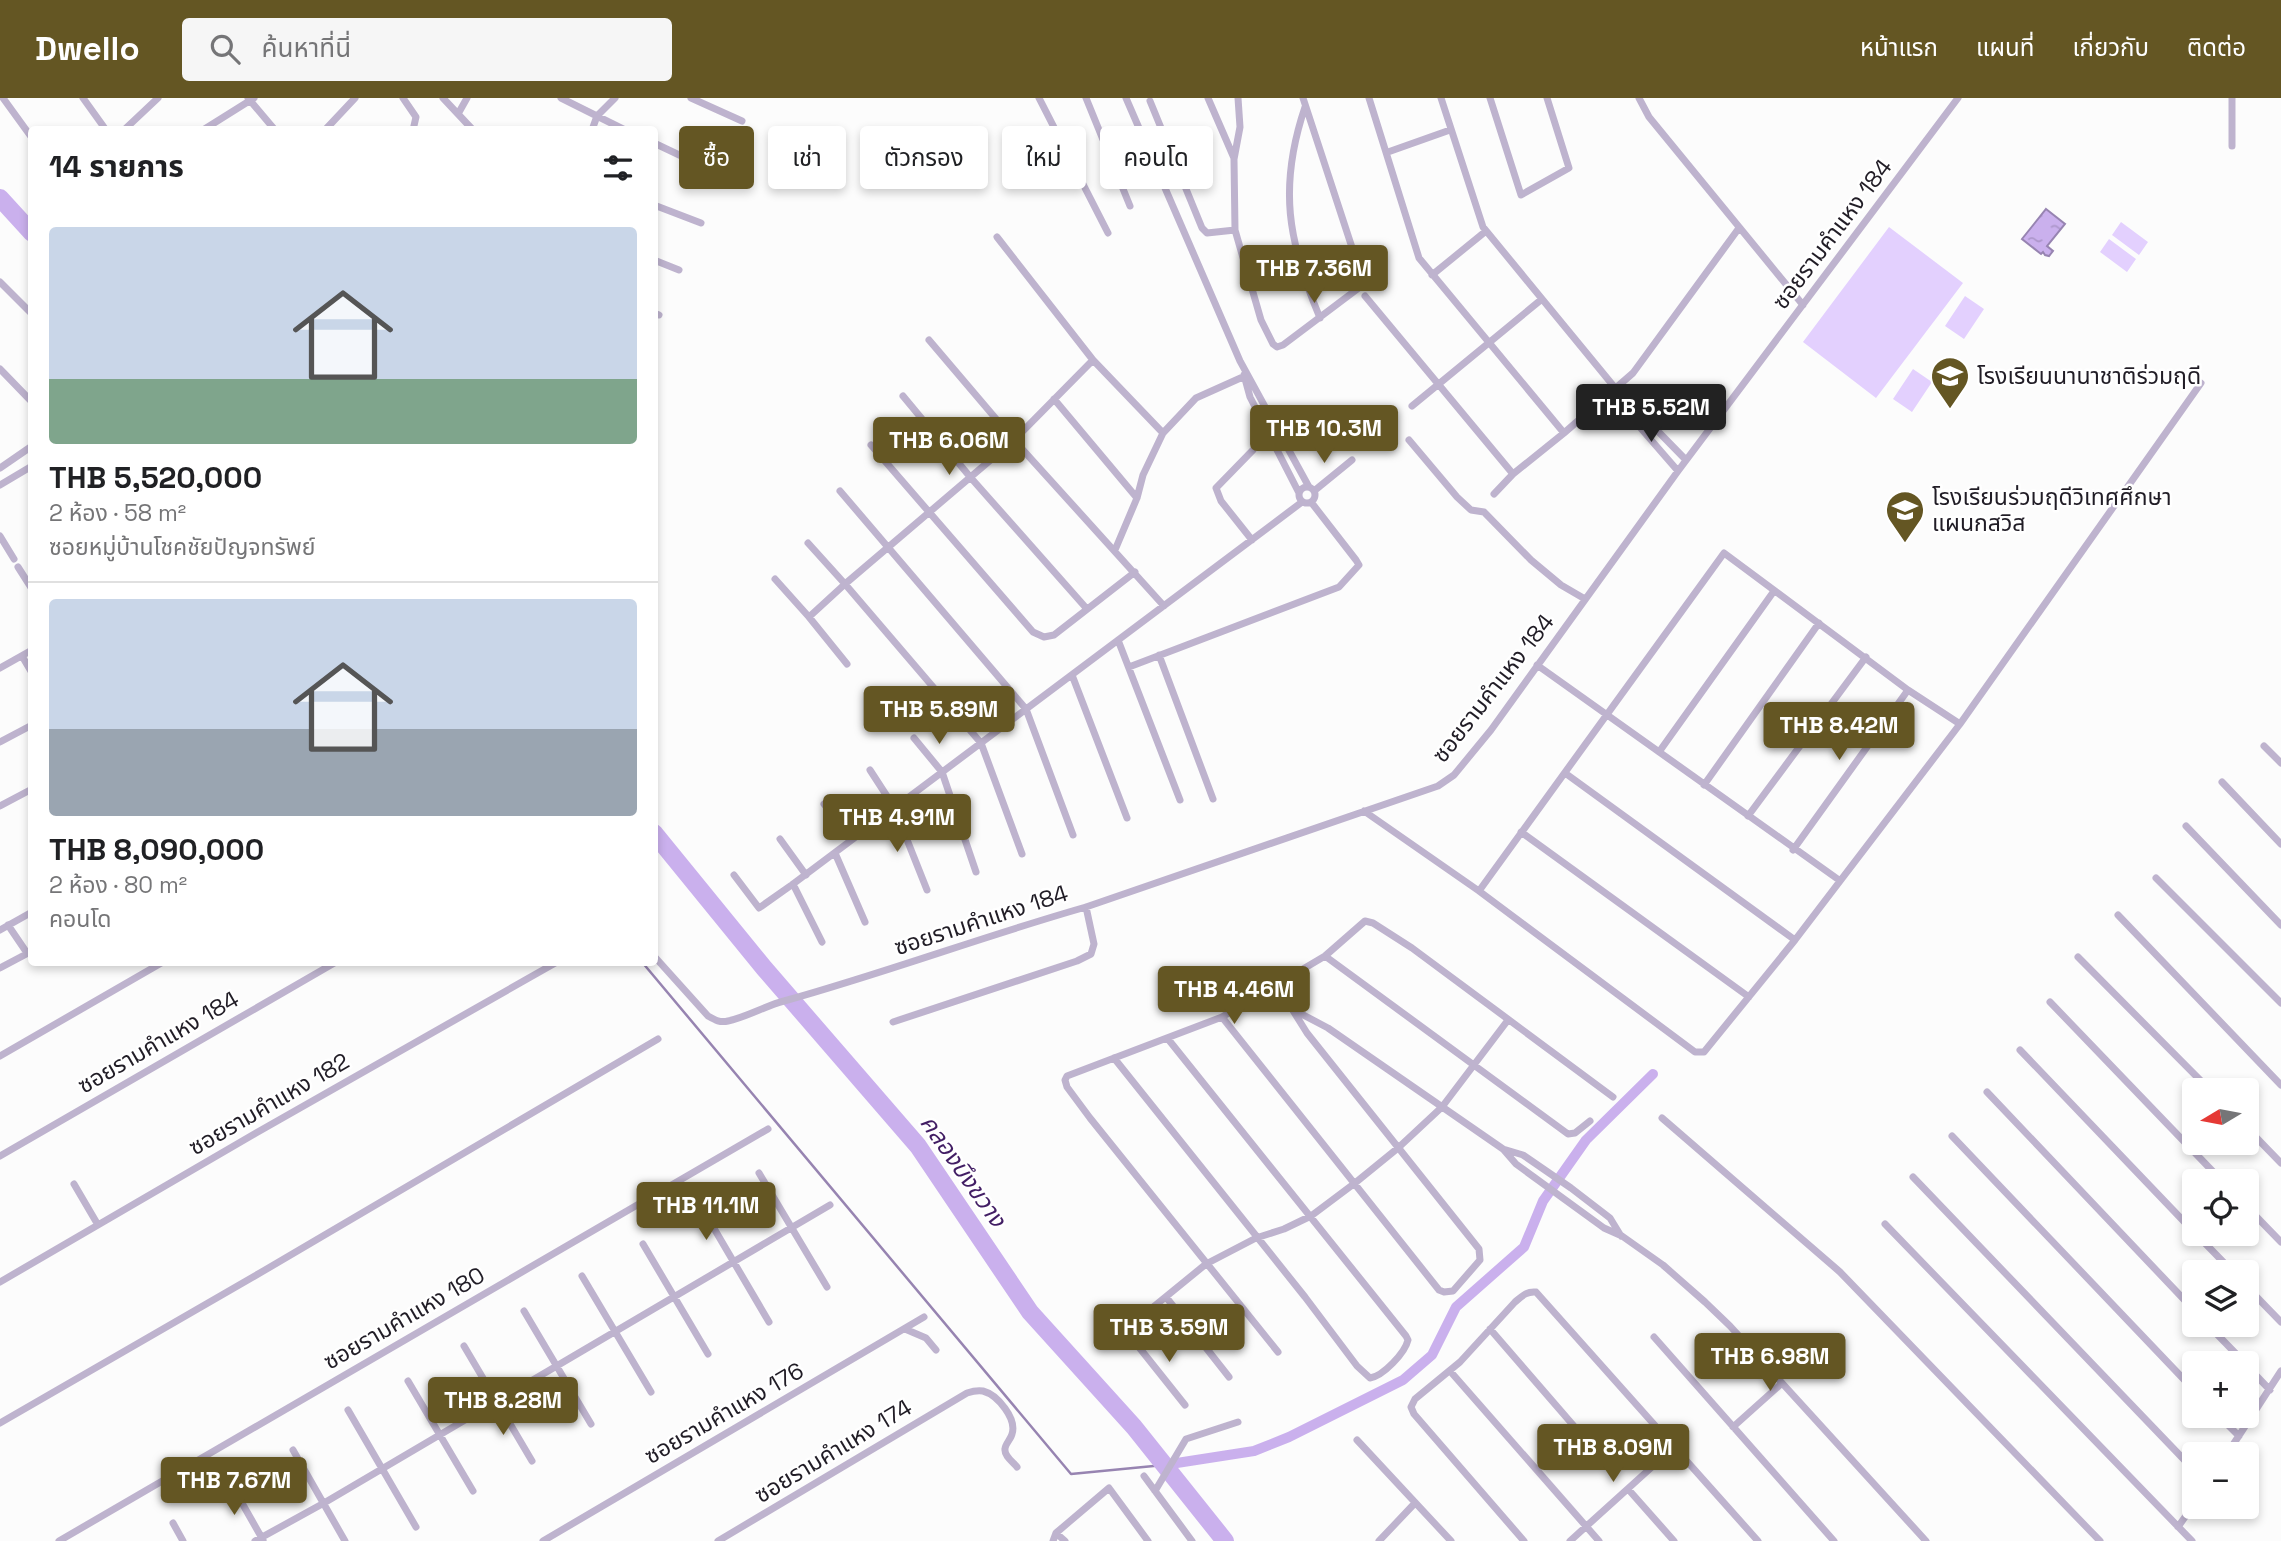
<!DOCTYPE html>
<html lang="th">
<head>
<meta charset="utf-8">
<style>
	body { margin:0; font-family:"Space Grotesk","Noto Sans Thai",sans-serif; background:#f6f6f6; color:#202124; height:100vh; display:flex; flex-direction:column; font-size:26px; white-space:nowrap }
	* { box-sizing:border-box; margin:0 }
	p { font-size:23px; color:#757577 }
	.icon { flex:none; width:38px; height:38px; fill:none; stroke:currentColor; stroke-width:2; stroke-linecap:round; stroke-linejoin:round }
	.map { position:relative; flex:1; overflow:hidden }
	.drawer { position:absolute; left:28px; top:28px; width:630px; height:840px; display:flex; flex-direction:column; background:#fff; border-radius:7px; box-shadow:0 4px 10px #0003 }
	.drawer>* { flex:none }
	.guide { position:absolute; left:679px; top:28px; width:665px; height:63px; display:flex; gap:14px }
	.needle { width:46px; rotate:260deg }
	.fabs { position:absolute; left:2182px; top:980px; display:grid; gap:14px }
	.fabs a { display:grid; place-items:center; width:77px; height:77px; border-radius:7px; background:#fff; box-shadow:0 4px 10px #0003; font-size:35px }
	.price { position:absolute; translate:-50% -60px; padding:0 16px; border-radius:7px; background:#645623; color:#fff; font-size:23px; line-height:46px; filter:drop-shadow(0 2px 4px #0008) }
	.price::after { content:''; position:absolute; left:50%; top:42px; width:21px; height:16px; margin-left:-10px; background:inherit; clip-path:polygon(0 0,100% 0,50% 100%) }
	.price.active { background:#222; color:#fff }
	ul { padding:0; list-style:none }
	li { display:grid; align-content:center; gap:14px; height:371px; padding:0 21px }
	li+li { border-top:2px solid #e0e0e0 }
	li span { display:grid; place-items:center; height:217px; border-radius:7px; color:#555 }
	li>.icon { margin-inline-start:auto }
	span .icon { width:126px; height:126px; fill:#fffc; stroke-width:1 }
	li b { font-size:30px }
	h2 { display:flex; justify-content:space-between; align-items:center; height:84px; padding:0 21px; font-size:30px }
	.pill { padding:0 24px; border-radius:7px; background:#fff; box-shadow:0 4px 10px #0003; font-size:24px; line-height:63px }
	.pill.active { background:#645623; color:#fff }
	header { display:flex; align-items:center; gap:42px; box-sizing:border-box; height:98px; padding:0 35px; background:#645623; color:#fff }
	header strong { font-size:33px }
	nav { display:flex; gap:38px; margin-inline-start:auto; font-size:24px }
	.search { width:490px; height:63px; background:#f6f6f6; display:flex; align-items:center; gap:18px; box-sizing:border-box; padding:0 24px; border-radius:7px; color:#757577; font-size:26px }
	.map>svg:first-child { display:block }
	.garden { fill:#e3d0fe }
	.water { fill:url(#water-ripples); stroke:#9784b1; stroke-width:2 }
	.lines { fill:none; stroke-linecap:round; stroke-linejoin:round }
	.stream { stroke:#9784b1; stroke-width:2.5 }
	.canal { stroke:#cab0ed; stroke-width:10 }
	.river { stroke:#cab0ed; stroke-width:18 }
	.minor { stroke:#beb3ce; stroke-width:7 }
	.labels { text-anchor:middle; stroke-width:5; stroke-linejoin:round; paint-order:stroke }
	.street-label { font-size:23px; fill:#211d26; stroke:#fff }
	.poi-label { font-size:23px; fill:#211d26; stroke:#fff; text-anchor:start }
	.water-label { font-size:24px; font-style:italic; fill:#421e64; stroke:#fff }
</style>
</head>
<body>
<header>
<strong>Dwello</strong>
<div class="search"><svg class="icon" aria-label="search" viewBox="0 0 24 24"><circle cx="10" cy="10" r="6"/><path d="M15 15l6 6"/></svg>ค้นหาที่นี่</div>
<nav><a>หน้าแรก</a><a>แผนที่</a><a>เกี่ยวกับ</a><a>ติดต่อ</a></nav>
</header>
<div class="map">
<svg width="2281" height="1443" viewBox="0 0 2281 1443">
	<defs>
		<pattern id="water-ripples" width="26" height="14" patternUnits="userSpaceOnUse" patternTransform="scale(1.75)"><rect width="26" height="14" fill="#cab0ed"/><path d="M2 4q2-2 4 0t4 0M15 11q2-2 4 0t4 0" fill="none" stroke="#ad97cb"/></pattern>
	</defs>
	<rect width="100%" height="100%" fill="#fcfcfc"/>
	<path class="garden" d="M 2121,124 L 2148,144 L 2139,157 L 2112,137 Z
		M 1889,129 L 1963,185 L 1876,300 L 1803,244 Z
		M 2109,141 L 2136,161 L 2127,174 L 2100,154 Z
		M 1965,198 L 1984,211 L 1964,241 L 1945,228 Z
		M 1913,271 L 1932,284 L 1912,314 L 1893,301 Z"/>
	<path class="water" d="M 2046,111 L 2065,126 L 2047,148 L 2053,153 L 2049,158 L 2045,157 L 2043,154 L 2041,156 L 2022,141 Z"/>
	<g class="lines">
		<path class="stream" d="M 642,864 L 1071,1376 L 1164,1367"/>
		<path class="canal" d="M 1164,1367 L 1254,1353 L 1289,1339 L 1403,1282 L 1432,1257 L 1456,1209 L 1524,1149 L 1543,1103 L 1586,1042 L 1653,976"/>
		<path class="river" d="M 0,100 L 32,135
			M 654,735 L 764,870 L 918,1048 L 1030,1214 L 1134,1329 L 1225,1443"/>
		<path class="minor" d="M 3,0 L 32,40
			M 83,0 L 106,32
			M 248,0 L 275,32
			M 403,0 L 416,19 L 413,32
			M 443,0 L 473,32
			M 561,0 L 625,32
			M 691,0 L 742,23
			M 1039,0 L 1108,135
			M 1086,0 L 1130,108
			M 1126,0 L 1240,263 L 1309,389
			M 1208,0 L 1234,60
			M 1238,0 L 1240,29 L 1234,61 L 1235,132 L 1261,222 L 1273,246 L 1277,249 L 1283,247 L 1364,186 L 1303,0
			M 1369,0 L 1419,160 L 1564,335
			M 1441,0 L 1483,129 L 1616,291 L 1630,310 L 1638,327 L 1678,373
			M 1490,0 L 1521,97 L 1569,70 L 1547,0
			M 1639,0 L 1649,19 L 1803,207
			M 1150,3 L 1202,130 L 1207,135 L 1235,132
			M 1305,9 C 1278,89 1288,144 1320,220
			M 458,16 L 467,0
			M 124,32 L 158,0
			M 203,32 L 254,0
			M 325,32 L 355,0
			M 592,32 L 597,18 L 615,0
			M 654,45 L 715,74
			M 2232,48 L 2232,0
			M 1388,54 L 1450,32
			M 654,107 L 701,125
			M 997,139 L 1093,262 L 1163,335
			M 654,162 L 679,172
			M 1432,177 L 1486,133
			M 0,184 L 32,216
			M 1365,198 L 1513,376
			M 654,215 L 659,217
			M 1093,262 L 1014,342 L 1164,508
			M 0,271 L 32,304
			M 1244,277 L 1250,299 L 1299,395
			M 903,298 L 971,380 L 1087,511
			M 1054,301 L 1137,400
			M 1412,308 L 1542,201
			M 1630,310 L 1643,318 L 1686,362
			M 1409,342 L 1457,399 L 1471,412 L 1484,414 L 1531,462 L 1561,487 L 1585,501
			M 871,347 L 1033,534 L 1044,539 L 1054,537 L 1135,474
			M 0,370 L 32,348
			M 0,387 L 32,368
			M1299 397a8 8 0 1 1 16 0a8 8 0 1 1-16 0Z
			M 840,393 L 1026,611 L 1073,737
			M 1314,393 L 1352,362
			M 1494,396 L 1513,376 L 1564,335 L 1633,275 L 1739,130
			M 0,438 L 14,461
			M 1252,442 L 1221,403 L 1216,390 L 1253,352
			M 808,445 L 845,486 L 1014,342 L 929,242
			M 1115,452 L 1137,400 L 1143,377 L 1163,335 L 1196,300 L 1245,278
			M 18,469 L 32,491
			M 775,481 L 809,519 L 847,566
			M 809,519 L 845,486 L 981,645 L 1022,756
			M 1118,542 L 1180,702
			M 1159,557 L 1213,701
			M 22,558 L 32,575
			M 1537,567 L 1839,782
			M 1129,569 L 1339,489 L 1359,467 L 1356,462 L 1311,404
			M 0,570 L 32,552
			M 1072,577 L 1127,720
			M 914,640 L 942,674 L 976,774
			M 0,644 L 32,627
			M 2264,648 L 2281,665
			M 1659,654 L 1774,493
			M 870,672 L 894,709 L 927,792
			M 1565,675 L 1795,842
			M 2222,684 L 2281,746
			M 1704,687 L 1819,525
			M 824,706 L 853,741
			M 0,708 L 32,691
			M 1364,713 L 1479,793 L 1695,954 L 1704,954 L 1795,842 L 1960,626 L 2201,285
			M 1748,718 L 1866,559
			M 2186,728 L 2281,827
			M 1521,734 L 1749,899
			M 780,741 L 806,777
			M 1793,752 L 1908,592
			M 835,755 L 865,824
			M 734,777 L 759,810 L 793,786 L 1302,404
			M 2156,780 L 2281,905
			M 793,786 L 822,844
			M 1479,793 L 1724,455 L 1908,592 L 1960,626
			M 2118,817 L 2281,987
			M 8,827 L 27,855
			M 0,832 L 32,814
			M 654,858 L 708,918 C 715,922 720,925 728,923 C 747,919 765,908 784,903 C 885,875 984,838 1086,809 L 1438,688 L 1454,677 L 1491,632 L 1678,373 L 1958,0
			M 1325,858 L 1568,1036 L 1575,1035 L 1590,1023
			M 2078,859 L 2210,992
			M 0,870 L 32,853
			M 2050,904 L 2222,1083
			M 1292,911 L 1328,930 L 1503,1051 L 1516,1066 L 1604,1130 L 1622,1138 L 1663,1167 L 1705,1204 L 1730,1228 L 1926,1443
			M 1222,919 L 1439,1192 L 1444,1194 L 1453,1193 L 1480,1162 L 1479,1151 L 1307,935 L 1292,911 L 1270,890
			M 893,924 L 1077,863 L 1091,856 L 1094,846 L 1086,809
			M 2020,952 L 2194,1134
			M 0,958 L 163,864
			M 1114,960 L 1305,1199 L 1357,1268 L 1370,1280 C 1383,1278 1405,1255 1408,1242 L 1406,1238 L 1168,941
			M 1987,994 L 2194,1212
			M 1662,1020 L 1840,1174 L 2100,1443
			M 2247,1030 L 2281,1065
			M 1952,1038 L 2194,1292
			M 1503,1051 L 1523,1057 L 1571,1090 L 1610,1120 L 1621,1138
			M 0,1058 L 336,864
			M 759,1075 L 827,1189
			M 1913,1079 L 2194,1372
			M 74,1086 L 98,1127
			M 2247,1109 L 2281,1144
			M 702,1110 L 769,1224
			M 1885,1126 L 2192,1443
			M 2196,1136 L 2233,1174
			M 643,1146 L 708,1256
			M 582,1178 L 651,1294
			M 0,1184 L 256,1035 L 557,864
			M 2247,1189 L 2281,1224
			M 1166,1199 L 1229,1279
			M 524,1213 L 591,1326
			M 2208,1227 L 2245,1265
			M 905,1231 L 926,1240 L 936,1252
			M 1490,1231 L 1599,1357
			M 1654,1239 L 1834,1443
			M 464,1248 L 532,1363
			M 1278,1254 L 1090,1020 L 1067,989 L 1065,982 L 1067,978 L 1222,919 L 1325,858 L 1365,823 L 1373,825 L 1412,850 L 1613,999
			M 2247,1268 L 2270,1292
			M 1450,1273 L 1599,1443
			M 408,1283 L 473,1393
			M 1185,1307 L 1130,1238 L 1130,1228 L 1206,1166 L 1256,1140 L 1284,1131 L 1311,1118 L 1355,1085 L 1398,1050 L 1442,1009 L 1508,922
			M 348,1312 L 416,1429
			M 2219,1318 L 2239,1338
			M 0,1325 L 265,1172 L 658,941
			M 1733,1329 L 1781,1286
			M 1357,1342 L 1451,1443
			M 293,1352 L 345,1443
			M 2227,1356 L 2281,1273
			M 1144,1378 L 1192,1443
			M 230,1384 L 263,1442
			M 1628,1391 L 1674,1443
			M 1155,1393 L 1186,1341 L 1238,1324
			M 173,1425 L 183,1443
			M 2178,1429 L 2194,1406
			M 1056,1435 L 1065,1443
			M 59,1443 L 768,1031
			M 255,1443 L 324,1405 L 830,1107
			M 543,1443 L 924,1219
			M 718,1443 L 967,1295 C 973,1293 977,1292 983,1293 C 998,1297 1017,1321 1012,1336 C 1011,1341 1005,1346 1005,1351 C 1004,1358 1013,1364 1017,1369
			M 1053,1443 L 1056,1435 L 1109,1390 L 1148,1443
			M 1379,1443 L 1415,1405
			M 1524,1443 L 1414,1316 L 1411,1309 L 1415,1301 L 1460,1264 L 1515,1204 C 1522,1198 1527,1193 1536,1194 L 1758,1443
			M 1570,1443 L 1674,1349"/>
	</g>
	<defs>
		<symbol id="school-pin" viewBox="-11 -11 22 30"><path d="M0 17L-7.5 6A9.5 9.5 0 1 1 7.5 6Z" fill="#645623" stroke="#fff"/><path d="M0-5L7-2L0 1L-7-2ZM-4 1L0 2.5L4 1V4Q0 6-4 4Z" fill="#fff"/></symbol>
	</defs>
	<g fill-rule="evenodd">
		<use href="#school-pin" x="1928" y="256" width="44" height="60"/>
		<use href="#school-pin" x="1883" y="390" width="44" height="60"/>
	</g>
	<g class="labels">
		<g class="street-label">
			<text transform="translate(1832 136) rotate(-53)" y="8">ซอยรามคำแหง 184</text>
			<text transform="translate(1493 590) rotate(-52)" y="8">ซอยรามคำแหง 184</text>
			<text transform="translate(981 822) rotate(-18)" y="8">ซอยรามคำแหง 184</text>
			<text transform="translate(158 944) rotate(-30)" y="8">ซอยรามคำแหง 184</text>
			<text transform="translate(269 1006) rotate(-30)" y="8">ซอยรามคำแหง 182</text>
			<text transform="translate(404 1220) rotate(-30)" y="8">ซอยรามคำแหง 180</text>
			<text transform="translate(724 1315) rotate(-30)" y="8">ซอยรามคำแหง 176</text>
			<text transform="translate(833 1353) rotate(-31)" y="8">ซอยรามคำแหง 174</text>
		</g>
		<g class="poi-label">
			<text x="1977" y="286">โรงเรียนนานาชาติร่วมฤดี</text>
			<text x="1932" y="407">โรงเรียนร่วมฤดีวิเทศศึกษา<tspan x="1932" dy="26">แผนกสวิส</tspan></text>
		</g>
		<g class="water-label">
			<text transform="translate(963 1073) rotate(55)" y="8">คลองบึงขวาง</text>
		</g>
	</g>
</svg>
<div class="fabs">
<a><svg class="needle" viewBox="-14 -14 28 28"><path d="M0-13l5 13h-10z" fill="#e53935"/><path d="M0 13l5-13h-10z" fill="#757577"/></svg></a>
<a><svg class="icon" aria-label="locate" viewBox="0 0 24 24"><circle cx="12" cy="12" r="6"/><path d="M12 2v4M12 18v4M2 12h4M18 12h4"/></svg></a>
<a><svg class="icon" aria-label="layers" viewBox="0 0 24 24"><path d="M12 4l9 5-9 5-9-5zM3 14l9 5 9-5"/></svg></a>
<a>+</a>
<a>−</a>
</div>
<b class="price" style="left:1314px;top:207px">THB 7.36M</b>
<b class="price active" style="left:1651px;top:346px">THB 5.52M</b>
<b class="price" style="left:1324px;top:367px">THB 10.3M</b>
<b class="price" style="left:949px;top:379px">THB 6.06M</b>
<b class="price" style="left:939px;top:648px">THB 5.89M</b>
<b class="price" style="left:1839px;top:664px">THB 8.42M</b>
<b class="price" style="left:897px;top:756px">THB 4.91M</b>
<b class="price" style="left:1234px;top:928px">THB 4.46M</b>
<b class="price" style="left:706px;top:1144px">THB 11.1M</b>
<b class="price" style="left:1169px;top:1266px">THB 3.59M</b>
<b class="price" style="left:1770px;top:1295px">THB 6.98M</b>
<b class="price" style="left:503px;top:1339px">THB 8.28M</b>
<b class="price" style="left:1613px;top:1386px">THB 8.09M</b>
<b class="price" style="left:234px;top:1419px">THB 7.67M</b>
<div class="guide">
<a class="pill active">ซื้อ</a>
<a class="pill">เช่า</a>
<a class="pill">ตัวกรอง</a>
<a class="pill">ใหม่</a>
<a class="pill">คอนโด</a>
</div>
<section class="drawer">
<h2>14 รายการ<svg class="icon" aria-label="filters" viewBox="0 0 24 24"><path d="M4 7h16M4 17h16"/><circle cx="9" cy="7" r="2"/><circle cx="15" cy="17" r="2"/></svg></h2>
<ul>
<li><span style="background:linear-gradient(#c9d6e8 70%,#7fa58c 0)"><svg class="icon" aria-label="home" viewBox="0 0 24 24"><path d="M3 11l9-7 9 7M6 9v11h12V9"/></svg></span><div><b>THB 5,520,000</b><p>2 ห้อง · 58 m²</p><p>ซอยหมู่บ้านโชคชัยปัญจทรัพย์</p></div></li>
<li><span style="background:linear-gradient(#c9d6e8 60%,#9aa5b1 0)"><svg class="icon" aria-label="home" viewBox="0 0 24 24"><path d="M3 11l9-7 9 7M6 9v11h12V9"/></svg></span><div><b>THB 8,090,000</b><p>2 ห้อง · 80 m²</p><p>คอนโด</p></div></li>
</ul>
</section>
</div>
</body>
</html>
